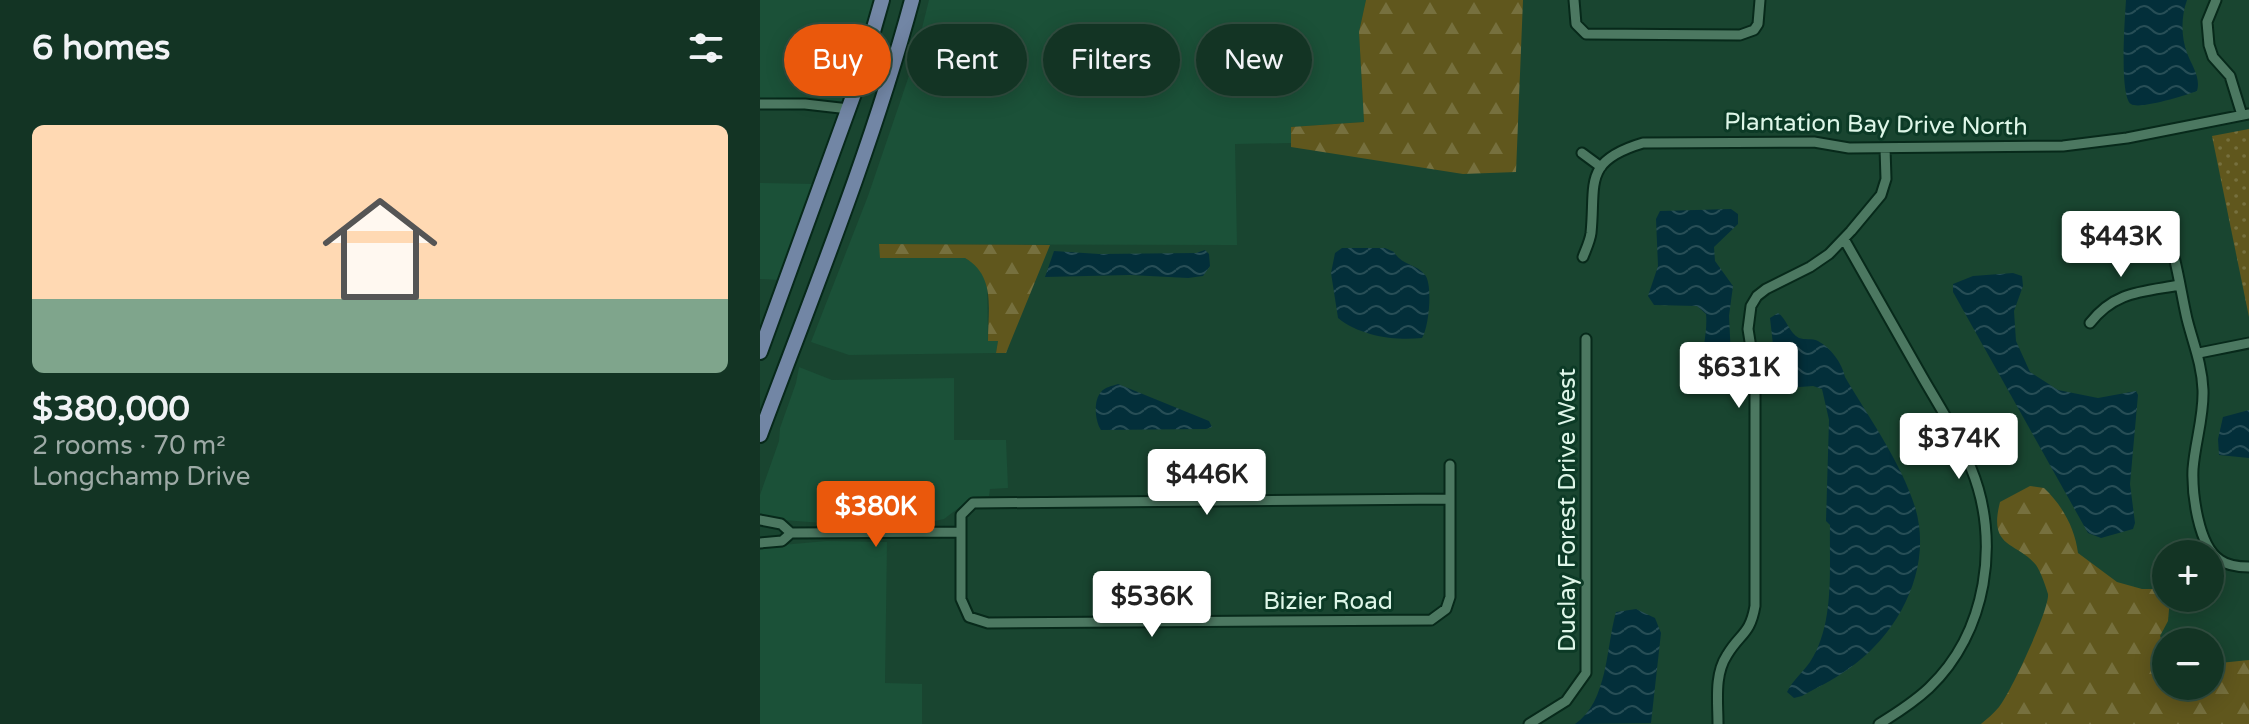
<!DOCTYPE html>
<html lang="en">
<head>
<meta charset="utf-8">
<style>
	body { margin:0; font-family:"Varela Round",sans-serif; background:#1c3c2c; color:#f1f3f6; height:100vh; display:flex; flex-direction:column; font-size:30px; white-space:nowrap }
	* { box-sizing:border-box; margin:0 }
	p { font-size:26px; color:#9daaa6 }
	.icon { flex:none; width:44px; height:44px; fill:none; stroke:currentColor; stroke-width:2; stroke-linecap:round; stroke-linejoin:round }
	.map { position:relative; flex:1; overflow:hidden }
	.panel { display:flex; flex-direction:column; background:#133424; width:760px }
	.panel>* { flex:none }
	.guide { position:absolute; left:24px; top:24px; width:760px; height:72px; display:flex; gap:16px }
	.fabs { position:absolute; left:1392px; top:540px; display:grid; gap:16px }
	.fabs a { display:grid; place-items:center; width:72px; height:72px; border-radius:50%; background:#133424; box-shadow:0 4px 20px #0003,0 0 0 2px #324f41; font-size:40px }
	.price { position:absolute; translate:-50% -68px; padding:0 18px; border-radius:8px; background:#fff; color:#222; font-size:26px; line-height:52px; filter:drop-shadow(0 2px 4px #0008) }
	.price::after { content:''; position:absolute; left:50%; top:48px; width:24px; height:18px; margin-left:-12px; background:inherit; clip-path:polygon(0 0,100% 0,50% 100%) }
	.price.current { background:#ea580c; color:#fff }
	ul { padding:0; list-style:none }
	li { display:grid; align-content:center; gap:16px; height:424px; padding:0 32px }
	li+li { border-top:2px solid #324f41 }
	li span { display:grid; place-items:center; height:248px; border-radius:12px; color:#555 }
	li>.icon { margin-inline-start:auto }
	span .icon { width:144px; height:144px; fill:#fffc; stroke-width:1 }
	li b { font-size:34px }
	h2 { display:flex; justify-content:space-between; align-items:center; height:96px; padding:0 32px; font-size:34px }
	.tag { padding:0 28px; border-radius:36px; background:#133424; box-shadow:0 4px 20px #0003,0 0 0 2px #324f41; font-size:28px; line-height:72px }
	.tag.current { background:#ea580c; color:#fff }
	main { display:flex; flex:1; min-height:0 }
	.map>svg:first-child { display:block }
	.built { fill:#1b5138 }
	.grass { fill:url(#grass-dots) }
	.forest { fill:url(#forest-firs) }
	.water { fill:url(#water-waves) }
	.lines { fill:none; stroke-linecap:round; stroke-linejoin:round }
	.street-casing { stroke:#07291a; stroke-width:13 }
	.primary-casing { stroke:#07291a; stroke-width:18 }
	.street { stroke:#4c7861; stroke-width:9 }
	.primary { stroke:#7286a5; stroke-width:14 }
	.labels { text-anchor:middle; stroke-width:6; stroke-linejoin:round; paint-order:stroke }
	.street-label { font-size:24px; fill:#def6e8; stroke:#0c3a26 }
</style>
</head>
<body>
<main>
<section class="panel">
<h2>6 homes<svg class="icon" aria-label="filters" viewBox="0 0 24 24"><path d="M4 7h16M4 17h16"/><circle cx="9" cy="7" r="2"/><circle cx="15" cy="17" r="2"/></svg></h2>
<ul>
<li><span style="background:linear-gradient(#ffd9b3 70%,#7fa58c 0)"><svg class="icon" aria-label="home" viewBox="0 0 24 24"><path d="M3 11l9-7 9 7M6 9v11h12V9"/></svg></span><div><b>$380,000</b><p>2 rooms · 70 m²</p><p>Longchamp Drive</p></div></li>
</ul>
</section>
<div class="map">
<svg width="1489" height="724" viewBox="0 0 1489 724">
	<defs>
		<pattern id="grass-dots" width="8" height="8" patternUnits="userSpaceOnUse" patternTransform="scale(2)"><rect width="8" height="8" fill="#60571d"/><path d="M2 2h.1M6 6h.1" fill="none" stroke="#76703e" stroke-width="1.8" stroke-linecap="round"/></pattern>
		<pattern id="forest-firs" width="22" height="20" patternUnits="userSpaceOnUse" patternTransform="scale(2)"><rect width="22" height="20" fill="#60571d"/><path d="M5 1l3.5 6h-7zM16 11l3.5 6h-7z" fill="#76703e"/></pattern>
		<pattern id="water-waves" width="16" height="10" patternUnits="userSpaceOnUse" patternTransform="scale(2)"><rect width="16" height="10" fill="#032f3a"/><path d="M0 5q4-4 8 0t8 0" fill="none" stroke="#274e56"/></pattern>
	</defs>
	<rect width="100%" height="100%" fill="#194530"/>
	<path class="built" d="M 0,0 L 114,0 L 85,104 L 0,101 Z
		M 169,0 L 606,0 L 599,32 L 604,122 L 531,127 L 531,143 L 475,144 L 477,245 L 119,244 L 121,258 L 205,258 L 217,265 L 227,278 L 228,341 L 238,341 L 236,353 L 89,355 L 51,342 L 108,196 L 153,64 Z
		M 0,183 L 55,184 L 20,280 L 0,279 Z
		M 39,367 L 72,380 L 194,378 L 194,440 L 246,440 L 248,488 L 230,489 L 229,496 L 213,497 L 184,519 L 171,522 L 62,523 L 10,519 L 0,514 L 0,495 L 19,441 L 20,428 L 36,383 Z
		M 67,541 L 127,542 L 125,683 L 162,684 L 162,724 L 0,724 L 0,547 Z"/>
	<path class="grass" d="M 1489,129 L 1489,317 L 1452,136 Z"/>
	<path class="forest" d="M 606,0 L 763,0 L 756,172 L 703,174 L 531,147 L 531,127 L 604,122 L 599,32 Z
		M 119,244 L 290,245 L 246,353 L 236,353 L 238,341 L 228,341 C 228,309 236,276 205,258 L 120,258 Z
		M 1270,486 L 1284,488 C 1302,505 1315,528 1318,553 L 1357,582 L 1382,589 L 1405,589 L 1406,598 L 1410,598 L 1408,621 L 1400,636 L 1406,648 L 1406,686 L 1450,686 L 1450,664 L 1489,660 L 1489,724 L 1221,724 C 1227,719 1234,713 1239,707 C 1250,694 1290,608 1288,594 C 1286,587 1280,570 1276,565 C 1256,541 1228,549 1240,502 Z"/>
	<path class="water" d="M 1366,0 L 1427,0 C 1421,16 1421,37 1427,53 C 1432,66 1441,78 1437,91 C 1427,95 1379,110 1371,104 C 1359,96 1365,17 1366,0 Z
		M 971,209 L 978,214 L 978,224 L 954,247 L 955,261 L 973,286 L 969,316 L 972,376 L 960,381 L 942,376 C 940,355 948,335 946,314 L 937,306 L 894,305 L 888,296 L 898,266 L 896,219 L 900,211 Z
		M 582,248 L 625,248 L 634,252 C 641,265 657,264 665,275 C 673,284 669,328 662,338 C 635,341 600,336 578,318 L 571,273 L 575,253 Z
		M 445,250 L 449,254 L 450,266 L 443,276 L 428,278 L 370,275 L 285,277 L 294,251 L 339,254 L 436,253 Z
		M 1253,273 L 1262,276 L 1263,286 L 1254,311 L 1256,341 L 1270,372 L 1298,390 L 1338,398 L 1376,391 L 1378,395 L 1370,484 L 1375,523 L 1373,529 L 1341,538 L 1328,533 L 1193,292 L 1193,284 L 1213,276 Z
		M 1018,313 C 1027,319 1029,333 1039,338 C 1044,340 1052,338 1058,341 C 1071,348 1082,363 1085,377 C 1109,418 1141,462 1155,507 C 1173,566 1141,629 1095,664 C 1079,677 1060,686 1042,696 L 1034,698 L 1027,692 C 1033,680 1042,673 1050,662 C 1075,624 1069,568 1070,525 L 1066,521 L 1069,420 L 1062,389 L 1053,386 L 1027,388 L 1017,380 L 1010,318 Z
		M 358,384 L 449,421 L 452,427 L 446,429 L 341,430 C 335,421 333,401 341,392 C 345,387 352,386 358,384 Z
		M 1489,410 L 1489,458 L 1459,455 L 1458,439 L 1463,417 Z
		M 876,609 L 895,618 L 901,633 L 891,723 L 815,724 C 848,702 846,647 856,612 Z"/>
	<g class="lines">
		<defs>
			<path id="street" d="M 814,0 L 816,24 L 826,34 L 980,35 L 994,30 L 998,24 L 1000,0
				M 1456,0 L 1447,22 L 1449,45 L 1453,57 L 1470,76 L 1482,115
				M 0,104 L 45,104 L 89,109
				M 822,153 L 841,167
				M 1405,230 C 1417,258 1420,289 1427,319 C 1433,343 1442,364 1443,390 C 1444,417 1435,442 1433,469 C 1432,493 1438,546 1460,560 C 1468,566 1479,567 1489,567
				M 1084,239 C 1109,283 1134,327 1159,371 C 1177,403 1198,434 1211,468 C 1241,540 1227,633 1169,688 C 1154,702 1137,713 1119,724
				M 823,257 C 826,249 830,241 831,233 C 836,184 822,161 883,143 L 1054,142 L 1089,148 L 1303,146 L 1367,138 L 1489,114
				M 1330,323 C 1355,291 1382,292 1420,285
				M 1439,353 L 1489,343
				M 689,499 L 213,503 L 201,515 L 201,599 L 209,617 L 228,623 L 671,620 L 686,609 L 690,597 L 690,465
				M 0,520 L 21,524 L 31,533 L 200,532
				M 0,543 L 22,541 L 31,533
				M 769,724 L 806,701 L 826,673 L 826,339
				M 958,724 C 958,701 954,675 967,655 C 980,633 990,635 995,606 L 995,373 L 988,329 L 991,306 L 997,296 L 1006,289 L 1050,267 L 1069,254 L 1091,231 L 1121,195 L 1126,179 L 1125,148"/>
			<path id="primary" d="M 0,352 L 100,77 L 122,0
				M 0,435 C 54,291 112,148 152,0"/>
		</defs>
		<use href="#street" class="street-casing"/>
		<use href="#primary" class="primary-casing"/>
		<use href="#street" class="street"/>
		<use href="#primary" class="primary"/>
	</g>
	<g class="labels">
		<g class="street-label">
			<text transform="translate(1116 124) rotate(1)" y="8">Plantation Bay Drive North</text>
			<text transform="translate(807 510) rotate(-90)" y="8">Duclay Forest Drive West</text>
			<text x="568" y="609">Bizier Road</text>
		</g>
	</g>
</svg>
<div class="fabs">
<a>+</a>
<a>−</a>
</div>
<b class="price" style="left:1361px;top:279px">$443K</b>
<b class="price" style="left:979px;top:410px">$631K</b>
<b class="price" style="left:1199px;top:481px">$374K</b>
<b class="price" style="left:447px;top:517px">$446K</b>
<b class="price current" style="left:116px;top:549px">$380K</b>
<b class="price" style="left:392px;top:639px">$536K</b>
<div class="guide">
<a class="tag current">Buy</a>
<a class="tag">Rent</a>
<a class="tag">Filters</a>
<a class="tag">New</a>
</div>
</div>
</main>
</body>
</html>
